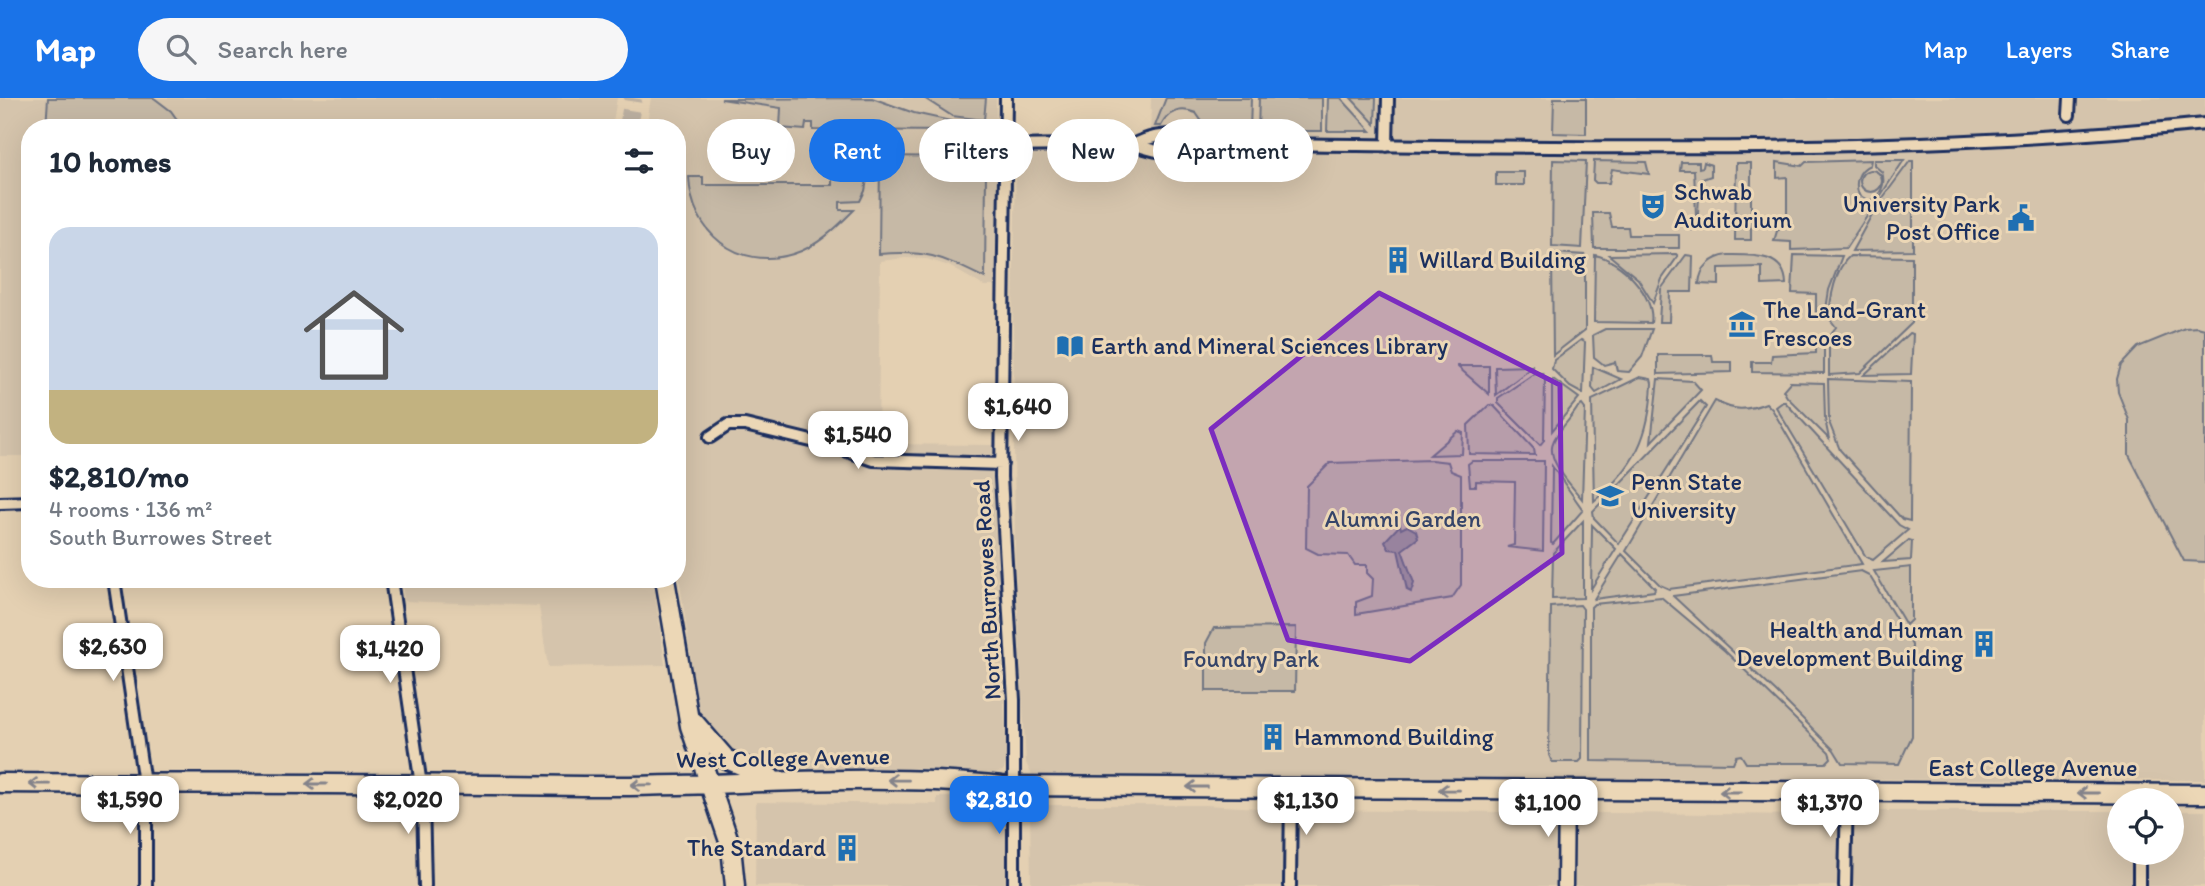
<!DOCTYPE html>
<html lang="en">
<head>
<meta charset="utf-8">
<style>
	body { margin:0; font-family:Itim,sans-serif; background:#f6f6f7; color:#1f2937; height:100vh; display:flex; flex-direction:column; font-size:26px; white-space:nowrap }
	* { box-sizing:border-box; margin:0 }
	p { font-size:23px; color:#747a83 }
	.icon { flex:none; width:38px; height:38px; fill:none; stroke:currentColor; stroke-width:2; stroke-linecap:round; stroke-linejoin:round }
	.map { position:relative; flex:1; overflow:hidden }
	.details { position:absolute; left:21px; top:21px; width:665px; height:469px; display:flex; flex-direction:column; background:#fff; border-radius:28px; box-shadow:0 7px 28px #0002 }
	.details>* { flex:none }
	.top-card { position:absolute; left:707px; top:21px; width:665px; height:63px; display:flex; gap:14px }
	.tools { position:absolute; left:2107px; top:690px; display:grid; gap:14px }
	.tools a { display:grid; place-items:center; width:77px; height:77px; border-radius:50%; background:#fff; box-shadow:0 7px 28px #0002; font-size:35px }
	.price { position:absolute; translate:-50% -60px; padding:0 16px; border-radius:14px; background:#fff; color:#222; font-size:23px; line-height:46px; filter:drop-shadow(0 2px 4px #0008) }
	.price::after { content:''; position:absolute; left:50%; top:42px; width:21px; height:16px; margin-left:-10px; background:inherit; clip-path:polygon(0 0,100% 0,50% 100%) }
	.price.on { background:#1a73e8; color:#fff }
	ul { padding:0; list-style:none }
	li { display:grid; align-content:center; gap:14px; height:371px; padding:0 28px }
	li span { display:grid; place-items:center; height:217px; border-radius:21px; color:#555 }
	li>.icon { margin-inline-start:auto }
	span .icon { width:126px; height:126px; fill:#fffc; stroke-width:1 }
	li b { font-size:30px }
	h2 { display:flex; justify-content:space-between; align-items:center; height:84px; padding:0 28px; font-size:30px }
	.pill { padding:0 24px; border-radius:32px; background:#fff; box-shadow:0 7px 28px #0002; font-size:24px; line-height:63px }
	.pill.on { background:#1a73e8; color:#fff }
	header { display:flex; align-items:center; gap:42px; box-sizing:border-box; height:98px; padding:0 35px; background:#1a73e8; color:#fff }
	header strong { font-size:33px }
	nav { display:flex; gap:38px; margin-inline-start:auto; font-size:24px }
	.search { width:490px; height:63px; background:#f6f6f7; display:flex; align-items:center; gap:18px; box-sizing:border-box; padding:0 24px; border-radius:38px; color:#747a83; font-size:26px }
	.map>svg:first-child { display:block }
	.built { fill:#d5c4ac }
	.green { fill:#c6b9a6; stroke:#707482; stroke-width:2 }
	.water { fill:#9f9996; stroke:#6a6f80; stroke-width:2 }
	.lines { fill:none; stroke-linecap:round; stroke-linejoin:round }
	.primary-tunnel { stroke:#bcb0a1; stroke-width:18; stroke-dasharray:18 9; stroke-linecap:butt }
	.minor-casing { stroke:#1b2f5e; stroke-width:16 }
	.tertiary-casing { stroke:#1b2f5e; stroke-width:19 }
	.primary-casing { stroke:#1b2f5e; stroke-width:23 }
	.minor { stroke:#ecd7b6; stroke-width:10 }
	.tertiary { stroke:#ecd7b6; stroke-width:14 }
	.primary { stroke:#ecd7b6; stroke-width:18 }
	.oneway { stroke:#84838a }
	.marked { fill:#7b2cbf; fill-opacity:0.2; stroke:#7b2cbf; stroke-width:5; stroke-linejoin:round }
	.labels { text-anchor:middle; stroke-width:6; stroke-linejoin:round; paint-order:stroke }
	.poi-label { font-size:24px; fill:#1b2f5e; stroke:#ecd7b6; text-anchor:start }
	.park-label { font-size:24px; fill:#354469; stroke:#ecd7b6 }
	.street-label { font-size:24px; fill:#1b2f5e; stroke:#ecd7b6 }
</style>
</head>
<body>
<header>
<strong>Map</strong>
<div class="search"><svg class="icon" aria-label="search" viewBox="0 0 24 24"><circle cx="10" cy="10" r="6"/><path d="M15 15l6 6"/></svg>Search here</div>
<nav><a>Map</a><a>Layers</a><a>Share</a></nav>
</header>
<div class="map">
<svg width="2205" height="788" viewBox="0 0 2205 788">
	<rect width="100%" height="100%" fill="#e4d0b2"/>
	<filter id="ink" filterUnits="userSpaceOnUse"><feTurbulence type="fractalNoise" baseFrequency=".0143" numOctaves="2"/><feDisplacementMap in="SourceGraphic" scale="14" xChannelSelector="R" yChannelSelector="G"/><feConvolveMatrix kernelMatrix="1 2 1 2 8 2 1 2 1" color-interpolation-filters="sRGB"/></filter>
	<g filter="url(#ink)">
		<path class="built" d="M 0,0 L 617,0 L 612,30 L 30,30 L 30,358 L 0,358 Z
			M 651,0 L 996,0 L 996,188 L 984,188 L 949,168 L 927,161 L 905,160 L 880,163 L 878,346 L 994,347 L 993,386 L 1007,663 L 1003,673 L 992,675 L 772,672 L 735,662 L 700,622 L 677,465 L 677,30 L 646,30 Z
			M 1151,0 L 2205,0 L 2205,682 L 1033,679 L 1026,665 L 1015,460 L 1013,206 L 1016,75 L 1019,64 L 1035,52 L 1123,52 L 1150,55 Z
			M 402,481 L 653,481 L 665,567 L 548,569 L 539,508 L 404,503 Z
			M 937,699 L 1006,699 L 1006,788 L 755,788 L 756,704 L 937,706 Z
			M 1030,707 L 1204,707 L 1299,712 L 1826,717 L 1861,713 L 2119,713 L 2119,754 L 2172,754 L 2172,713 L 2205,713 L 2205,788 L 1031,788 Z"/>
		<path class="green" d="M 48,0 L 154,0 L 171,13 L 183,30 L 46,30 Z
			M 872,0 L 914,15 L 951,23 L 955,33 L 813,32 L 813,25 L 806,25 L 805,32 L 780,30 L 781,10 L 721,1 Z
			M 924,0 L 986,0 L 984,22 L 952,18 Z
			M 1166,0 L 1251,0 L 1250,34 L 1205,28 L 1196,15 C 1181,9 1168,13 1161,28 L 1155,28 Z
			M 1259,0 L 1322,0 L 1322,33 L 1258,33 Z
			M 1328,0 L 1341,0 L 1371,33 L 1327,33 Z
			M 1351,0 L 1376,0 L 1375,26 Z
			M 1554,0 L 1586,0 L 1586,36 L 1553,35 Z
			M 880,58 L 970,59 L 986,72 L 985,180 C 941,159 930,152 879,156 Z
			M 1553,62 L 1586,63 L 1582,150 L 1552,148 Z
			M 1871,62 L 1870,67 C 1858,72 1854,85 1859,97 L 1869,103 C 1881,98 1886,86 1882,74 L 1874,67 L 1874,62 L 1904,62 L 1846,150 L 1791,152 L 1791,144 L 1774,143 L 1777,133 L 1787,127 L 1787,79 L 1777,80 L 1777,64 L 1802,68 L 1806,64 Z
			M 1594,63 L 1646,64 L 1649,76 L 1612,71 L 1609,85 L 1596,85 L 1593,82 Z
			M 1910,63 L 1913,63 L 1913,152 L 1852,153 L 1876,109 Z
			M 1681,64 L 1699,64 L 1699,70 L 1703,69 L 1704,64 L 1711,67 L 1711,78 L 1700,82 L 1697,132 L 1689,132 L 1694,130 L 1696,117 L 1694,72 L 1680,72 Z
			M 1736,65 L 1751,65 L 1751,142 L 1735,142 Z
			M 859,67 L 869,70 L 865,93 L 860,103 L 840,104 L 840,112 L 854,112 C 836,130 817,149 793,156 C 737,173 691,134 689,79 L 703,79 L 703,87 L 832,87 L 832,81 L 858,81 Z
			M1860 83a11 11 0 1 1 22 0a11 11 0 1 1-22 0Z
			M 1496,74 L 1524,74 L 1524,87 L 1496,87 Z
			M 1593,115 L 1609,115 L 1612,129 L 1628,129 L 1629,137 L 1679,137 L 1679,150 L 1594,150 Z
			M 1555,155 L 1585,157 L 1585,232 L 1553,257 L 1552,159 Z
			M 1676,156 L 1678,158 L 1662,181 L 1653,205 L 1638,181 L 1609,157 Z
			M 1595,157 C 1621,162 1656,198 1651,225 L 1594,224 Z
			M 1686,157 L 1693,158 L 1692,194 L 1670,194 L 1669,224 L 1659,224 L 1661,191 Z
			M 1728,157 C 1752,157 1785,155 1786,186 L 1762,187 L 1762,169 L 1719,170 L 1719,187 L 1699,186 C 1700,169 1712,159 1728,157 Z
			M 1794,157 L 1842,158 L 1829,192 L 1825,218 L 1816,219 L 1816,196 L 1792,195 Z
			M 1850,158 L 1912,159 L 1912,225 L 1860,275 L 1829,277 L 1829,238 L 1836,229 L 1829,220 C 1830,201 1835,170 1850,158 Z
			M 2197,229 L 2205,231 L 2205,464 L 2184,463 L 2129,357 L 2129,322 L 2118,294 L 2117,281 L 2121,267 L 2138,249 L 2185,230 Z
			M 1605,231 L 1652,231 L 1642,259 L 1629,274 L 1617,273 L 1615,264 L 1604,267 L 1594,259 L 1593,237 Z
			M 1909,235 L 1913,236 L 1911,276 L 1864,277 Z
			M 1816,239 L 1824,240 L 1824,275 L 1752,274 L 1752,264 L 1771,264 L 1772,257 L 1816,255 Z
			M 1581,242 L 1585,244 L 1583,296 L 1570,289 L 1552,271 L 1554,262 Z
			M 1658,257 L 1712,257 L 1713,264 L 1732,264 L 1732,274 L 1658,276 Z
			M 1489,268 L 1489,296 L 1458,269 L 1458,268 Z
			M 1495,269 L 1532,268 L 1533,269 L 1496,297 Z
			M 1593,269 L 1621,281 L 1596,295 L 1592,290 Z
			M 1535,275 L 1542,275 L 1545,280 L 1544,342 L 1540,347 L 1498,305 L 1498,300 Z
			M 1640,279 L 1651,281 L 1652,285 C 1650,338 1635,369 1594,403 L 1592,302 Z
			M 1553,281 L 1579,300 L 1552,333 L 1552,283 Z
			M 1658,281 L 1693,283 L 1701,292 L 1651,344 Z
			M 1828,281 L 1911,284 L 1910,423 L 1902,421 L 1840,352 L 1829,324 Z
			M 1790,284 L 1824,285 L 1825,321 L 1829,341 L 1787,299 L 1783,292 Z
			M 1700,303 L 1706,309 L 1619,446 L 1594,420 L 1593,413 Z
			M 1715,303 C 1734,313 1746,313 1766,305 L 1772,311 L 1862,466 L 1669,491 L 1660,487 L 1626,453 Z
			M 1784,303 L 1899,427 L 1908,432 L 1873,462 L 1866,459 L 1776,309 Z
			M 1489,307 L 1494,308 L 1534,351 L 1535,357 L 1469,356 L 1468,327 Z
			M 1582,307 L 1585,311 L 1582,401 C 1571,387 1544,361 1554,342 C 1560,330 1571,321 1578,309 Z
			M 1458,333 L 1463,335 L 1462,356 L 1430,357 Z
			M 1431,362 L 1448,364 L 1451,373 L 1461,377 L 1461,487 L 1452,500 L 1356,516 L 1356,504 L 1372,498 L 1373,481 L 1367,475 L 1367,467 L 1355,467 L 1348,457 L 1318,456 L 1306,450 L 1307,388 L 1330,365 Z
			M 1472,363 L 1544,363 L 1543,453 L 1507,449 L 1514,447 L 1515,384 L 1476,383 L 1476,388 L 1470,388 L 1468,366 Z
			M 1552,368 L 1583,412 L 1553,446 L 1551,445 Z
			M 1583,423 L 1583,500 L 1552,501 L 1553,455 Z
			M 1592,427 L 1616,451 L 1591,491 L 1592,429 Z
			M 1909,442 L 1912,443 L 1911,462 L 1883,464 Z
			M 1622,456 L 1655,490 L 1654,493 L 1594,501 Z
			M 1911,469 L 1911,522 L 1906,527 L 1874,473 Z
			M 1861,473 L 1869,477 L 1912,547 L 1912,638 L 1899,666 L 1842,665 L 1834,652 L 1776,594 L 1673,498 Z
			M 1661,499 L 1725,553 L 1829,654 L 1831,660 L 1826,665 L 1746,665 L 1741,657 L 1736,658 L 1733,665 L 1591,663 L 1591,509 L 1594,506 Z
			M 1580,507 L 1583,511 L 1582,661 L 1579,664 L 1552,664 L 1549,657 L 1551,509 Z
			M 1296,529 L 1295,593 L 1206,593 L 1206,545 L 1214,530 Z"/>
		<path class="water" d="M 1400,427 L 1401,431 L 1407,428 L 1416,433 L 1418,440 L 1402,452 L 1414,485 L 1411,494 L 1407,492 L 1398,452 L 1389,451 L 1385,443 Z"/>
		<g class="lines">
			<path class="primary-tunnel" d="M 628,30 L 633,0"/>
			<defs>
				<path id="minor" d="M 1006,0 L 1001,379 L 1014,602 L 1014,788
					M 2069,17 L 2070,0
					M 1135,46 C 1168,28 1219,40 1254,46 C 1571,49 1889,58 2205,26
					M 1006,48 L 1135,46 C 1165,61 1212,53 1243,48
					M 1387,48 L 1388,0
					M 710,339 L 728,327 L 745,327 L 836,349 L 873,362 L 1002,366
					M 0,405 L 30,404
					M 114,481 L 146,699 L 146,788
					M 391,481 L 423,701 L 425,788
					M 1290,788 L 1291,689
					M 1845,788 L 1847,694
					M 2139,788 L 2139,754"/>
				<path id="tertiary" d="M 1565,788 L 1566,694"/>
				<path id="primary" d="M 665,481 L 690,628 L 731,749 L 735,788
					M 693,623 L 726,661 L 770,679
					M 0,685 C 194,686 389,685 583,688 C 722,690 863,673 1002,688 L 2205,696"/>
			</defs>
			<use href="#minor" class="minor-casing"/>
			<use href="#tertiary" class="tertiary-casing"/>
			<use href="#primary" class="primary-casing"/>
			<use href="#minor" class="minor"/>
			<use href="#tertiary" class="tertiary"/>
			<use href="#primary" class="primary"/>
		</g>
		<defs><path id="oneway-shaft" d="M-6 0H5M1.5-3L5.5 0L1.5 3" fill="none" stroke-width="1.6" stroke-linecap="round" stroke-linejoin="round" transform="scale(1.75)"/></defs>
		<g class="oneway">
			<use href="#oneway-shaft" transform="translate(898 682) rotate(-179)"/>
			<use href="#oneway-shaft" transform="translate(39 686) rotate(-179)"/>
			<use href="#oneway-shaft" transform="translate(316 686) rotate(-180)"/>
			<use href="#oneway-shaft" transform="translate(641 687) rotate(179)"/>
			<use href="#oneway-shaft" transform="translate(1197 689) rotate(-180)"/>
			<use href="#oneway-shaft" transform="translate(1449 692) rotate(-179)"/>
			<use href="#oneway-shaft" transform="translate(1730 694) rotate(180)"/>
			<use href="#oneway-shaft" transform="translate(2088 695) rotate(-180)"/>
		</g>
	</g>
	<path class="marked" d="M 1379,195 L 1560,287 L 1562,455 L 1410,563 L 1288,542 L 1211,331 Z"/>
	<defs>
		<symbol id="theatre-bare" viewBox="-9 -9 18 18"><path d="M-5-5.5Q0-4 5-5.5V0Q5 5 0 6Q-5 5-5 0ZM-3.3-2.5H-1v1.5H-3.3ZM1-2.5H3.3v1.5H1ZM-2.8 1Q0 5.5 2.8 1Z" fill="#1f6fb2" stroke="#ecd7b6" stroke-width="2.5" paint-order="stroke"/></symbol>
		<symbol id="civic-bare" viewBox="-9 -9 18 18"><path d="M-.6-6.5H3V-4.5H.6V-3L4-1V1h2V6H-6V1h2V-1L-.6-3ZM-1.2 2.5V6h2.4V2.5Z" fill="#1f6fb2" stroke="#ecd7b6" stroke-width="2.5" paint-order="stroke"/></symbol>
		<symbol id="building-bare" viewBox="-9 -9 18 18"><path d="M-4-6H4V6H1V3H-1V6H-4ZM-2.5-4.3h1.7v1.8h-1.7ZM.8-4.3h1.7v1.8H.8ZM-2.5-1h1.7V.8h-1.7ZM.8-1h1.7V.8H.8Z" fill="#1f6fb2" stroke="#ecd7b6" stroke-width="2.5" paint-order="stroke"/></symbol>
		<symbol id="museum-bare" viewBox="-9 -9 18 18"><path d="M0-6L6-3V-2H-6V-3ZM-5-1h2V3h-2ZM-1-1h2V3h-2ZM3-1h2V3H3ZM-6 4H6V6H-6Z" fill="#1f6fb2" stroke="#ecd7b6" stroke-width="2.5" paint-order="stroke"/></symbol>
		<symbol id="library-bare" viewBox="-9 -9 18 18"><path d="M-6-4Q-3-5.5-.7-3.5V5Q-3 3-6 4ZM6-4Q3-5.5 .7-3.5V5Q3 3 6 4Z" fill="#1f6fb2" stroke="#ecd7b6" stroke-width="2.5" paint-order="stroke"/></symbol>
		<symbol id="university-bare" viewBox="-9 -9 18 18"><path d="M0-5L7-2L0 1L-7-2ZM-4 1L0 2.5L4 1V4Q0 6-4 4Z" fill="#1f6fb2" stroke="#ecd7b6" stroke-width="2.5" paint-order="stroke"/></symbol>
	</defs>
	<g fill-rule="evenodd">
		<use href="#theatre-bare" x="1634" y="89" width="38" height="38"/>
		<use href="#civic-bare" x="2002" y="101" width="38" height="38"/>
		<use href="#building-bare" x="1379" y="143" width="38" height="38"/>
		<use href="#museum-bare" x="1723" y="207" width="38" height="38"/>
		<use href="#library-bare" x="1051" y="229" width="38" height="38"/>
		<use href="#university-bare" x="1591" y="379" width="38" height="38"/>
		<use href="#building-bare" x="1965" y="527" width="38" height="38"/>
		<use href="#building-bare" x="1254" y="620" width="38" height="38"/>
		<use href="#building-bare" x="828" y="731" width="38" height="38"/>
	</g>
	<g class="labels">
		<g class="poi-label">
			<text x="1674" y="102">Schwab<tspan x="1674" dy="28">Auditorium</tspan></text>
			<text x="2000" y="114" text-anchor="end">University Park<tspan x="2000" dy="28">Post Office</tspan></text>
			<text x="1419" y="170">Willard Building</text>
			<text x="1763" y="220">The Land-Grant<tspan x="1763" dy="28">Frescoes</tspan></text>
			<text x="1091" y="256">Earth and Mineral Sciences Library</text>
			<text x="1631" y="392">Penn State<tspan x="1631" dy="28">University</tspan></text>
			<text x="1963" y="540" text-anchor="end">Health and Human<tspan x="1963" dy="28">Development Building</tspan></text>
			<text x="1294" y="647">Hammond Building</text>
			<text x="826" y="758" text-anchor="end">The Standard</text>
		</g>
		<g class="park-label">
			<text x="1403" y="429">Alumni Garden</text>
			<text x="1251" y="569">Foundry Park</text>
		</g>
		<g class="street-label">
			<text transform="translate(987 492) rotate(-93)" y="8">North Burrowes Road</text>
			<text transform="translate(783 660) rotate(-1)" y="8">West College Avenue</text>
			<text x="2033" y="678">East College Avenue</text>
		</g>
	</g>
</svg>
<div class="tools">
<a><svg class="icon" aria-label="locate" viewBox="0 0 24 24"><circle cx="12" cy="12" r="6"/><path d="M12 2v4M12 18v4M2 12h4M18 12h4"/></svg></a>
</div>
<b class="price" style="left:1018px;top:345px">$1,640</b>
<b class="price" style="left:858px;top:373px">$1,540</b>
<b class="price" style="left:113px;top:585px">$2,630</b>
<b class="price" style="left:390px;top:587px">$1,420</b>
<b class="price" style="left:130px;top:738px">$1,590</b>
<b class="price" style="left:408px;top:738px">$2,020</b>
<b class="price on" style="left:999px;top:738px">$2,810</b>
<b class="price" style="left:1306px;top:739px">$1,130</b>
<b class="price" style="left:1548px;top:741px">$1,100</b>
<b class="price" style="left:1830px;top:741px">$1,370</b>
<div class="top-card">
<a class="pill">Buy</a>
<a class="pill on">Rent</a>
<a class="pill">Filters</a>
<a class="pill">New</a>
<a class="pill">Apartment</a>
</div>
<section class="details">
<h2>10 homes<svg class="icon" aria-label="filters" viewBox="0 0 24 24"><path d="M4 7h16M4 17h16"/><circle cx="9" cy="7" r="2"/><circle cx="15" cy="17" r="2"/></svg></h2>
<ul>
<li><span style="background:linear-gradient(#c9d6e8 75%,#c2b280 0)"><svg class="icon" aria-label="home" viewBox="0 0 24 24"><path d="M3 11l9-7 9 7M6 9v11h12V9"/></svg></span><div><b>$2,810/mo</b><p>4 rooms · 136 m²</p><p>South Burrowes Street</p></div></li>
</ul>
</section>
</div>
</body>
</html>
